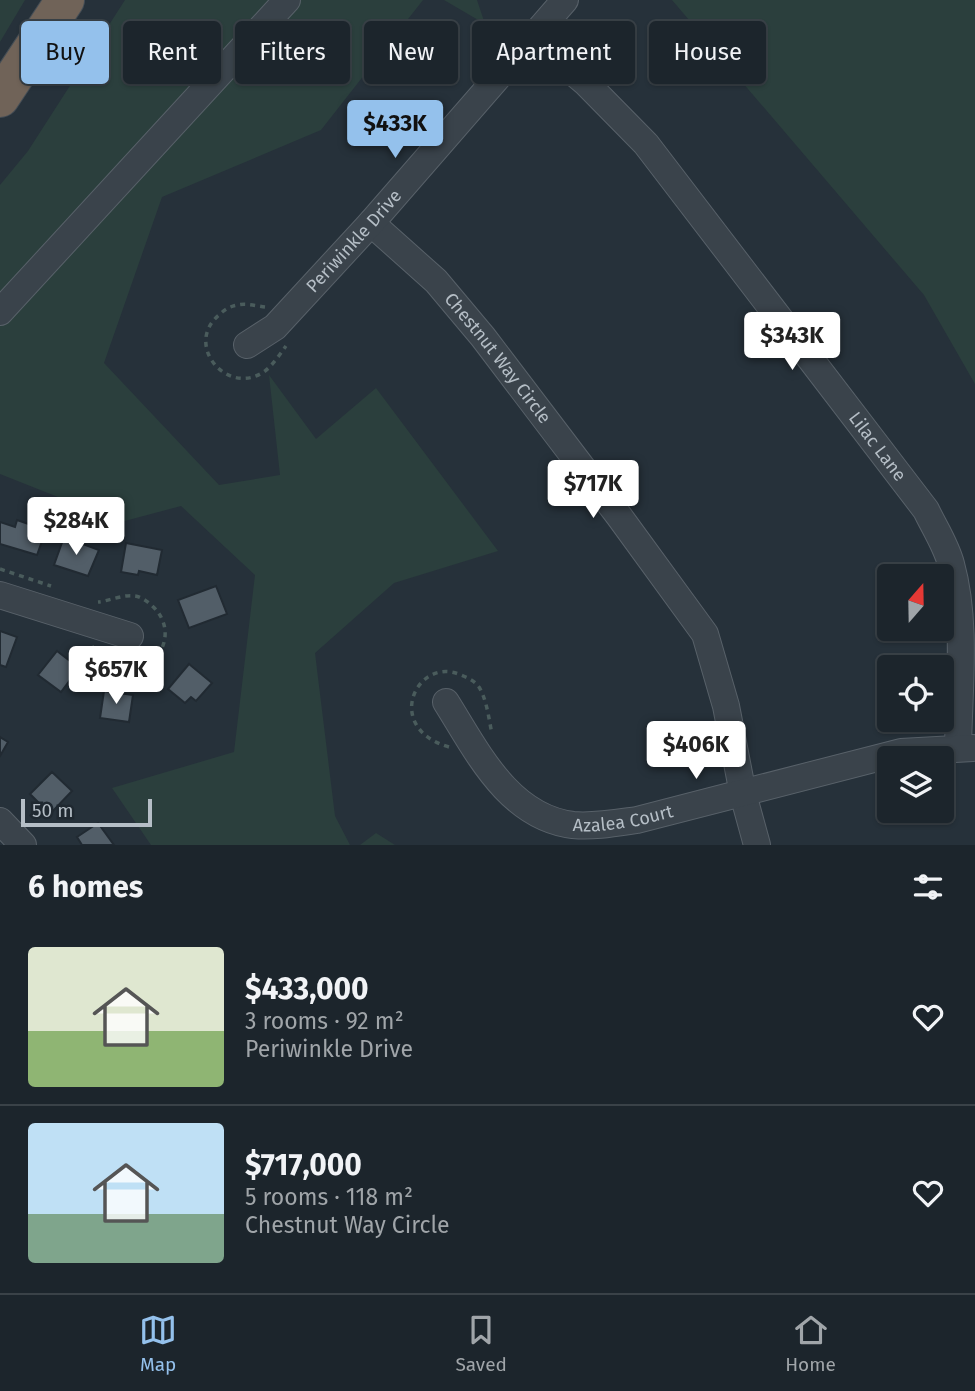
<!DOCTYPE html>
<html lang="en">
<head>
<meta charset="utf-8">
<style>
	body { margin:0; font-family:"Fira Sans",sans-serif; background:#252d34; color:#f1f3f6; height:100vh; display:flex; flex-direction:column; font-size:26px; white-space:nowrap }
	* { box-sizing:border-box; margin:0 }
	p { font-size:23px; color:#a0a5a9 }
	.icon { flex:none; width:38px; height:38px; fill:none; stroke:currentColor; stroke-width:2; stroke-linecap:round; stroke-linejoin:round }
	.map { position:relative; height:845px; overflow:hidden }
	.side { display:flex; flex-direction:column; background:#1c252c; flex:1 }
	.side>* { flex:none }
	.banner { position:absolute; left:21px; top:21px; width:934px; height:63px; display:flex; gap:14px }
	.needle { width:46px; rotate:20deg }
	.buttons { position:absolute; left:877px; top:564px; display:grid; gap:14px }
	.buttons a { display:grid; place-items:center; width:77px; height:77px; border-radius:7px; background:#1c252c; box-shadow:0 2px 5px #0004,0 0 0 2px #3a4248; font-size:35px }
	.scale { position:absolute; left:21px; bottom:18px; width:131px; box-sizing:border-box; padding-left:7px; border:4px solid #b5bec6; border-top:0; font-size:19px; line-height:24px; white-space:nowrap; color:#b5bec6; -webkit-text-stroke:5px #1f2830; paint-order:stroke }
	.price { position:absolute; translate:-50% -60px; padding:0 16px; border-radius:7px; background:#fff; color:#222; font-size:23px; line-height:46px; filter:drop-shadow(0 2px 4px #0008) }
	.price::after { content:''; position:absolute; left:50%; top:42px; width:21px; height:16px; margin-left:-10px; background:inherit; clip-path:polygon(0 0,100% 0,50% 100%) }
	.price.current { background:#94c1ec; color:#111 }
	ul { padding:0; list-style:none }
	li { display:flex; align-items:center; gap:21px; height:175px; padding:0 28px }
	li+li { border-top:2px solid #3a4248 }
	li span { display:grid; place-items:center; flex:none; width:196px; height:140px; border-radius:7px; color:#555 }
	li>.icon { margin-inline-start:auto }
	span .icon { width:84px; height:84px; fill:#fffc; stroke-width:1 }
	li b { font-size:30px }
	h2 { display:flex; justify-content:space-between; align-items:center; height:84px; padding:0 28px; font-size:30px }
	.pill { padding:0 24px; border-radius:7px; background:#1c252c; box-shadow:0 2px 5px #0004,0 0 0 2px #3a4248; font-size:24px; line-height:63px }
	.pill.current { background:#94c1ec; color:#111 }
	.dock { display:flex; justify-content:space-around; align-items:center; height:98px; border-top:2px solid #3a4248; background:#1c252c; font-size:19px; color:#a0a5a9 }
	.dock a { display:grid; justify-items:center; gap:4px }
	.dock .current { color:#94c1ec }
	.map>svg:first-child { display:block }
	.green { fill:#2b3f3d }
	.building { fill:#525e68; stroke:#212a32; stroke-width:2 }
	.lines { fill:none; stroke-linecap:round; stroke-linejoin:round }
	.minor-casing { stroke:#586169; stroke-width:28 }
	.highway-casing { stroke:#454e56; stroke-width:40 }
	.path { stroke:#4a5c5c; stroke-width:3.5; stroke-dasharray:5 5; stroke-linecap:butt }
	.minor { stroke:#3a434b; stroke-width:26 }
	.highway { stroke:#706358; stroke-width:38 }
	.labels { text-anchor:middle; stroke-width:5; stroke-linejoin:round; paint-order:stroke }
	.street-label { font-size:18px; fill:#b5bec6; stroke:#1f2830 }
</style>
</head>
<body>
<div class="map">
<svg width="975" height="845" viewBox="0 0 975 845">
	<rect width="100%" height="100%" fill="#26313a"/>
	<path class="green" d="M 0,0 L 25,0 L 0,42 Z
		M 125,0 L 423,0 L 321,130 L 162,197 L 104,363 L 219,485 L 280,475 L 269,375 L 316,439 L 376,388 L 498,551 L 394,583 L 315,653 L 335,816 L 350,845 L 151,845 L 112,788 L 234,752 L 255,575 L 181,506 L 121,522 L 0,474 L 0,185 L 28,151 Z
		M 444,0 L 477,0 L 485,24 Z
		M 672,0 L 975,0 L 975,384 L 924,295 Z
		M 376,833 L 395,845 L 360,845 Z"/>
	<path class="building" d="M 17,520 L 46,530 L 37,555 L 0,544 L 0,522 L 15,527 Z
		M 64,537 L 99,550 L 88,576 L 54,565 Z
		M 126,543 L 162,550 L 157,575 L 139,571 L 138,575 L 121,572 Z
		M 216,586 L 227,614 L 189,628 L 178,600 Z
		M 0,631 L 17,637 L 6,667 L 0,665 Z
		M 57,651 L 79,668 L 61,692 L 38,675 Z
		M 189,664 L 212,683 L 196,701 L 191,697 L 185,703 L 168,689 Z
		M 104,691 L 133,695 L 129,722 L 100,718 Z
		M 0,737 L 8,742 L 0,756 Z
		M 52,772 L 72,791 L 50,814 L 30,794 Z
		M 98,823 L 114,845 L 82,845 L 77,837 Z"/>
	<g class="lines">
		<defs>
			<g id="minor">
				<path id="s1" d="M 533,38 L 585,82 L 646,144 L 926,510 C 934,527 946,545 951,564 C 967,622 959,688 958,748"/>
				<path id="s2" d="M 371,223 L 436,281 L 483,337 L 619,516 L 705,634 L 726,706 L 743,794 L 757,845"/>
				<path d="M 0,312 L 287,0"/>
				<path id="s3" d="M 247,345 L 275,327 L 371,223 L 565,0"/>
				<path d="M 0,595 L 130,636"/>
				<path id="s4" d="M 446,702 C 477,751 508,817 573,825 C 594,827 616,823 637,820 L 901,752 L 973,748"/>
				<path d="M 0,821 L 23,845"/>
			</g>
			<path id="highway" d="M 0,98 L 65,0"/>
		</defs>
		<use href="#minor" class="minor-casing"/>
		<use href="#highway" class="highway-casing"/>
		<path class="path" d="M 265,307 C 256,306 246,303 238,305 C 230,306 224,310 219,315 C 183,345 228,398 265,371 C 273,365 280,354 286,346
			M 0,569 L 51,586
			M 92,646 C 127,703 187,649 157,611 C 152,605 143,597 135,596 C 124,594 109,601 98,602
			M 449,747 C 382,728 417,655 461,675 C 468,678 475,681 479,687 C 487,700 489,720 492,734"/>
		<use href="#minor" class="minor"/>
		<use href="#highway" class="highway"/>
	</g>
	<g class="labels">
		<g class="street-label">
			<text dy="6" stroke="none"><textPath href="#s3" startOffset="150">Periwinkle Drive</textPath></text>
			<text dy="6" stroke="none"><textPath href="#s2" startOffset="186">Chestnut Way Circle</textPath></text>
			<text dy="6" stroke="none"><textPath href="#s1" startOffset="536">Lilac Lane</textPath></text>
			<text dy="6" stroke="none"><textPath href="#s4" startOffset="234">Azalea Court</textPath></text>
		</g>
	</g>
</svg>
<div class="buttons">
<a><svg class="needle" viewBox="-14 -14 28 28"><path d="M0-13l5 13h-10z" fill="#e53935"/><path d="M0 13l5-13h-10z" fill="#a0a5a9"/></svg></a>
<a><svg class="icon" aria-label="locate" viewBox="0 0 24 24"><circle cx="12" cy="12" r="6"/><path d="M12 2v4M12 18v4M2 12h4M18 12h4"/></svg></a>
<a><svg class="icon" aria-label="layers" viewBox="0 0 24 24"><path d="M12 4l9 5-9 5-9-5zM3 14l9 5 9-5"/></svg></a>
</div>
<div class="scale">50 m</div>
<b class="price current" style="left:395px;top:160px">$433K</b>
<b class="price" style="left:792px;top:372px">$343K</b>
<b class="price" style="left:593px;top:520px">$717K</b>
<b class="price" style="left:76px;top:557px">$284K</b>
<b class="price" style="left:116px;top:706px">$657K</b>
<b class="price" style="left:696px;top:781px">$406K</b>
<div class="banner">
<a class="pill current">Buy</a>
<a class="pill">Rent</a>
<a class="pill">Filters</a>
<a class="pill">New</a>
<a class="pill">Apartment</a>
<a class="pill">House</a>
</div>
</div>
<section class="side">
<h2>6 homes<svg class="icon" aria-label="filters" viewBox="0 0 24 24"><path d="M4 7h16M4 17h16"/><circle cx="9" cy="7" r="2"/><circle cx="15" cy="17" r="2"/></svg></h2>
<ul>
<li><span style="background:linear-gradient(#dfe7d0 60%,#8fb573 0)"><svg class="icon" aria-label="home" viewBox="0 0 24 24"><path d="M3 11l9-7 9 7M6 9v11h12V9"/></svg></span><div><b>$433,000</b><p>3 rooms · 92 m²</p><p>Periwinkle Drive</p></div><svg class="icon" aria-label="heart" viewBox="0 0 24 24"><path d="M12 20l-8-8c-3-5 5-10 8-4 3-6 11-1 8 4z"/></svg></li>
<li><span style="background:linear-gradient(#bfe0f5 65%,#7fa58c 0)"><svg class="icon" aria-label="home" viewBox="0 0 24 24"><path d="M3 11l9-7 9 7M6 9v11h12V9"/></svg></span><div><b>$717,000</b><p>5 rooms · 118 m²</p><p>Chestnut Way Circle</p></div><svg class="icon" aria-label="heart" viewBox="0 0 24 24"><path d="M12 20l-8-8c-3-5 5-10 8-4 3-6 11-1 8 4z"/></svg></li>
</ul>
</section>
<nav class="dock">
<a class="current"><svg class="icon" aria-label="map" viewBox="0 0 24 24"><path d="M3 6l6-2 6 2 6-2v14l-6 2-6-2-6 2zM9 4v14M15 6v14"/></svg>Map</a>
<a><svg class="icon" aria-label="saved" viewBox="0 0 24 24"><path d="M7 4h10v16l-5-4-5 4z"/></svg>Saved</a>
<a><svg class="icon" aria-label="home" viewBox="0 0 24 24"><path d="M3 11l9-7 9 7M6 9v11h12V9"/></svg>Home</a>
</nav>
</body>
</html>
